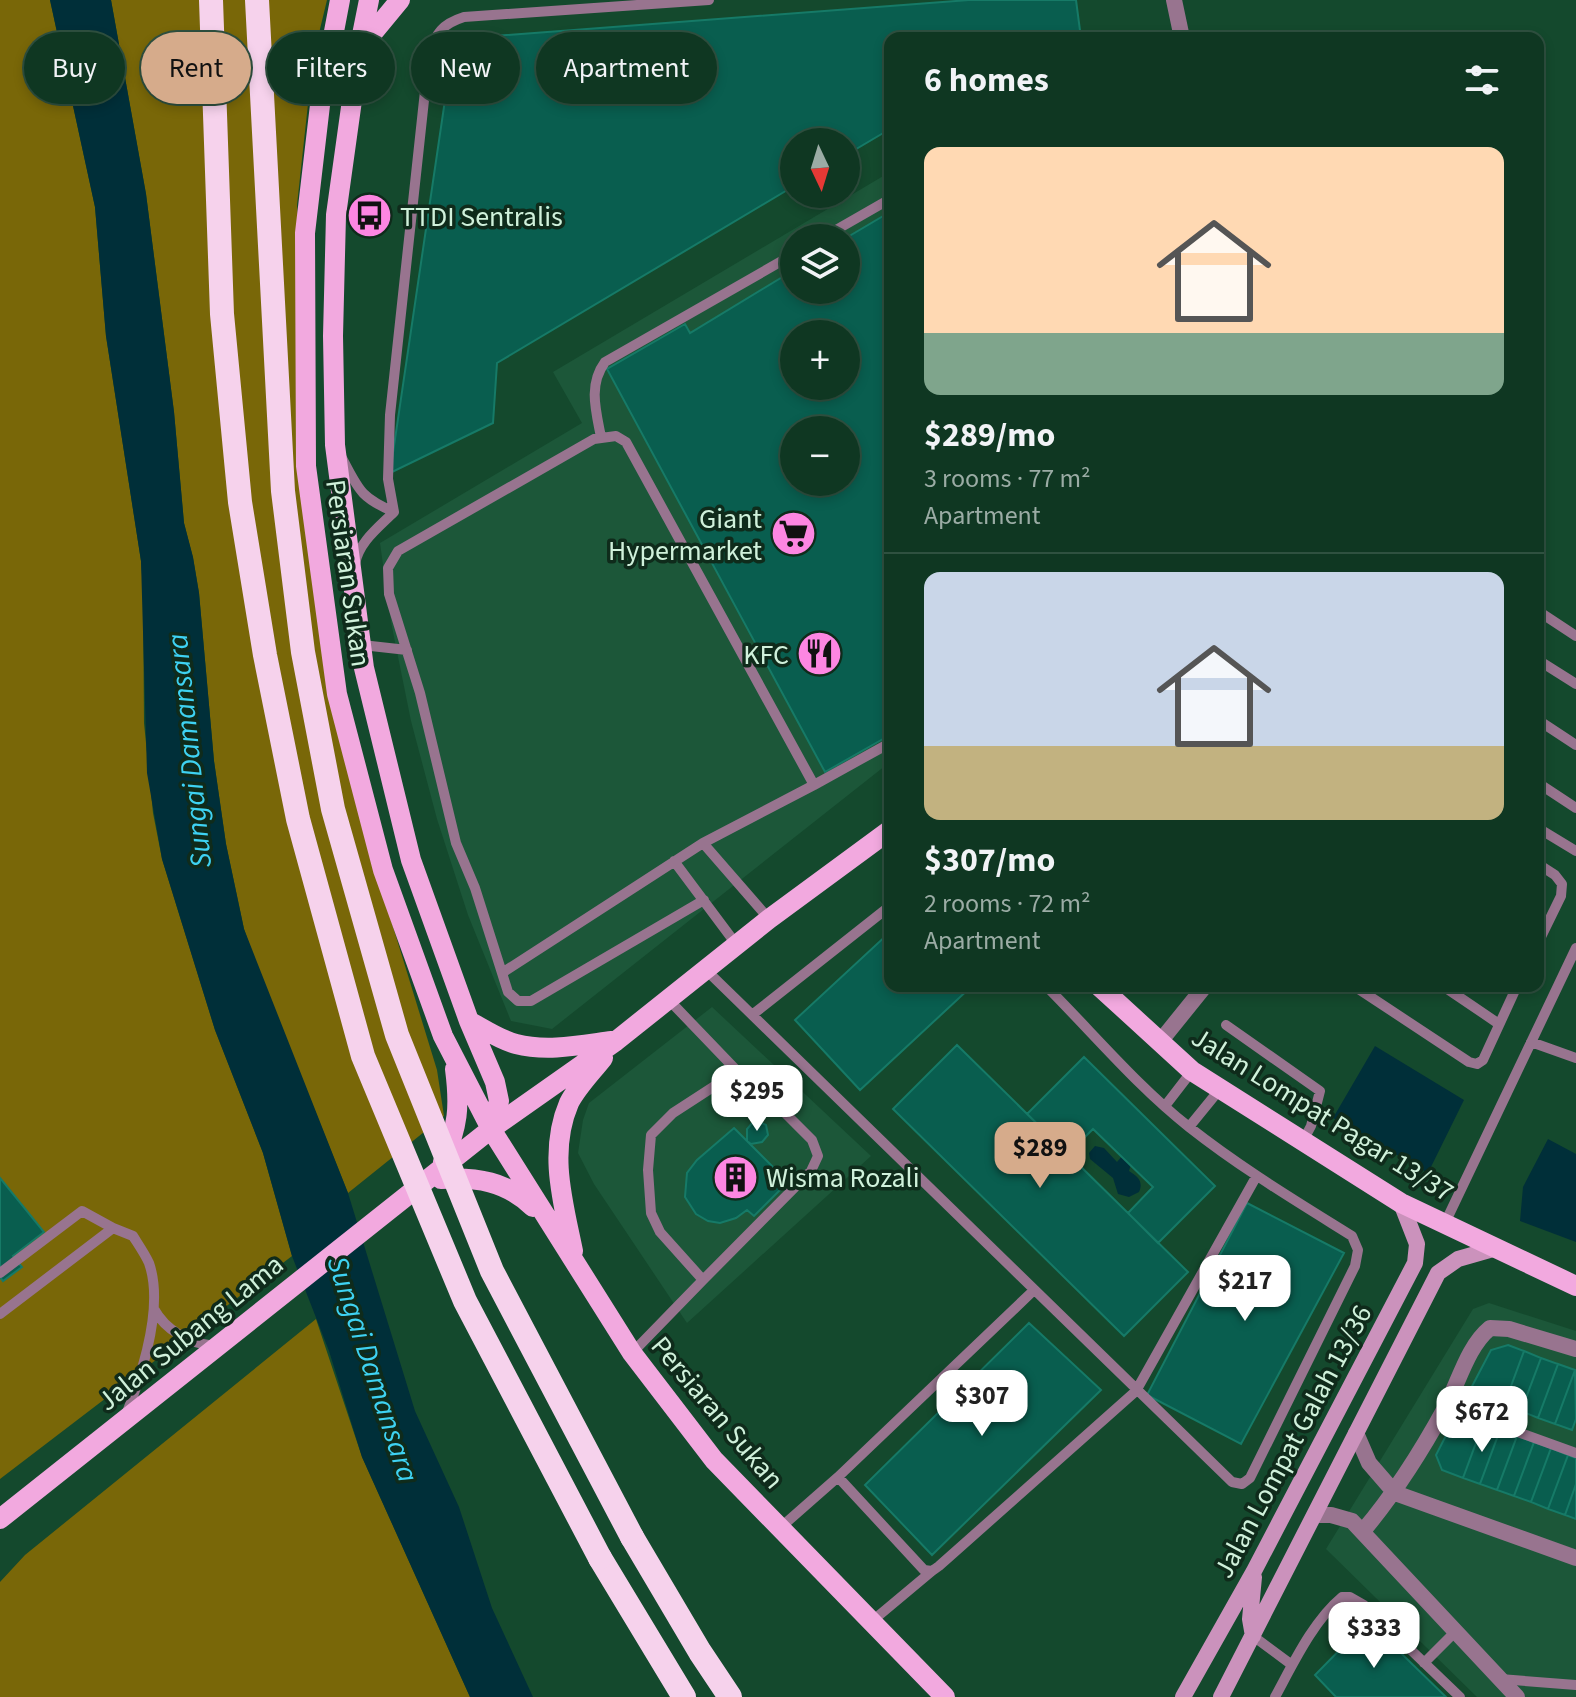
<!DOCTYPE html>
<html lang="en">
<head>
<meta charset="utf-8">
<style>
	body { margin:0; font-family:"Source Sans 3",sans-serif; background:#183f2a; color:#f1f3f6; height:100vh; display:flex; flex-direction:column; font-size:30px; white-space:nowrap }
	* { box-sizing:border-box; margin:0 }
	p { font-size:26px; color:#9baca5 }
	.icon { flex:none; width:44px; height:44px; fill:none; stroke:currentColor; stroke-width:2; stroke-linecap:round; stroke-linejoin:round }
	.map { position:relative; flex:1; overflow:hidden }
	.side { position:absolute; left:884px; top:32px; width:660px; height:960px; display:flex; flex-direction:column; background:#0f3722; border-radius:16px; box-shadow:0 4px 12px #0003,0 0 0 2px #2f5140 }
	.side>* { flex:none }
	.hud { position:absolute; left:24px; top:32px; width:740px; height:72px; display:flex; gap:16px }
	.needle { width:52px; rotate:176deg }
	.tools { position:absolute; left:780px; top:128px; display:grid; gap:16px }
	.tools a { display:grid; place-items:center; width:80px; height:80px; border-radius:50%; background:#0f3722; box-shadow:0 4px 12px #0003,0 0 0 2px #2f5140; font-size:40px }
	.price { position:absolute; translate:-50% -68px; padding:0 18px; border-radius:16px; background:#fff; color:#222; font-size:26px; line-height:52px; filter:drop-shadow(0 2px 4px #0008) }
	.price::after { content:''; position:absolute; left:50%; top:48px; width:24px; height:18px; margin-left:-12px; background:inherit; clip-path:polygon(0 0,100% 0,50% 100%) }
	.price.selected { background:#d6ab8b; color:#111 }
	ul { padding:0; list-style:none }
	li { display:grid; align-content:center; gap:16px; height:424px; padding:0 40px }
	li+li { border-top:2px solid #2f5140 }
	li span { display:grid; place-items:center; height:248px; border-radius:16px; color:#555 }
	li>.icon { margin-inline-start:auto }
	span .icon { width:144px; height:144px; fill:#fffc; stroke-width:1 }
	li b { font-size:34px }
	h2 { display:flex; justify-content:space-between; align-items:center; height:96px; padding:0 40px; font-size:34px }
	.tag { padding:0 28px; border-radius:36px; background:#0f3722; box-shadow:0 4px 12px #0003,0 0 0 2px #2f5140; font-size:28px; line-height:72px }
	.tag.selected { background:#d6ab8b; color:#111 }
	.map>svg:first-child { display:block }
	.built { fill:#1c5739; fill-rule:evenodd }
	.green { fill:#796708 }
	.water { fill:#002f39 }
	.building { fill:#095e4f; stroke:#167a67; stroke-width:2; fill-rule:evenodd }
	.lines { fill:none; stroke-linecap:round; stroke-linejoin:round }
	.lane { stroke:#98748f; stroke-width:10 }
	.street { stroke:#98748f; stroke-width:16 }
	.secondary { stroke:#cb92bc; stroke-width:16 }
	.primary { stroke:#f2a9df; stroke-width:20 }
	.highway { stroke:#f6d2ec; stroke-width:24 }
	.highway-bridge { stroke:#f6d2ec; stroke-width:24 }
	.labels { text-anchor:middle; stroke-width:7; stroke-linejoin:round; paint-order:stroke }
	.poi-label { font-size:28px; fill:#d0f1db; stroke:#0f2b1b; text-anchor:start }
	.street-label { font-size:28px; fill:#d0f1db; stroke:#0f2b1b }
	.water-label { font-size:30px; font-style:italic; fill:#3ed2f2; stroke:#0f2b1b }
</style>
</head>
<body>
<div class="map">
<svg width="1576" height="1697" viewBox="0 0 1576 1697">
	<rect width="100%" height="100%" fill="#14492d"/>
	<path class="built" d="M 890,172 L 890,762 L 552,1029 L 511,1021 L 468,915 L 437,819 L 411,721 L 391,622 L 380,543 L 582,423 L 553,372 ZM 794,238 L 846,238 L 846,290 L 794,290 ZM 794,334 L 846,334 L 846,386 L 794,386 ZM 794,430 L 846,430 L 846,482 L 794,482 Z
		M 712,1007 L 871,1156 L 687,1323 L 594,1184 L 578,1153 L 583,1120 L 589,1103 Z
		M 1489,1303 L 1576,1331 L 1576,1697 L 1477,1697 L 1326,1549 L 1473,1309 Z"/>
	<path class="green" d="M 0,0 L 50,0 L 95,207 L 106,336 L 141,561 L 143,589 L 144,723 L 153,813 L 162,859 L 215,1030 L 263,1153 L 292,1256 L 0,1479 Z
		M 111,0 L 327,0 L 313,58 L 297,205 L 330,685 L 375,868 L 437,1070 L 444,1116 L 348,1193 L 257,966 L 244,929 L 226,844 L 214,761 L 199,593 L 193,558 L 184,523 L 174,412 L 146,194 Z
		M 316,1319 L 362,1457 L 470,1697 L 0,1697 L 0,1582 L 25,1555 Z"/>
	<path class="water" d="M 50,0 L 111,0 L 146,194 L 174,412 L 184,523 L 193,557 L 199,593 L 214,761 L 226,844 L 244,929 L 348,1193 L 415,1411 L 459,1507 L 492,1608 L 533,1697 L 470,1697 L 362,1457 L 329,1351 L 292,1256 L 263,1153 L 215,1030 L 162,859 L 147,773 L 141,561 L 106,336 L 95,207 Z
		M 1375,1046 L 1464,1100 L 1428,1173 L 1333,1118 Z
		M 1548,1139 L 1576,1154 L 1576,1242 L 1520,1221 L 1523,1187 Z
		M 1095,1146 L 1104,1148 L 1117,1162 L 1122,1156 L 1132,1161 L 1129,1171 C 1137,1176 1144,1181 1139,1192 L 1129,1197 L 1118,1194 L 1113,1178 L 1090,1159 L 1089,1153 Z"/>
	<path class="building" d="M 969,0 L 1076,0 L 1081,38 L 890,38 L 890,129 L 846,155 L 846,142 L 794,142 L 794,186 L 497,363 L 493,423 L 390,473 L 454,39 Z
		M 890,212 L 890,735 L 825,772 L 607,369 L 685,324 L 690,333 L 794,270 L 794,290 L 846,290 L 846,238 ZM 794,334 L 846,334 L 846,386 L 794,386 ZM 794,430 L 846,430 L 846,482 L 794,482 Z
		M 890,932 L 890,986 L 972,986 L 860,1090 L 795,1020 Z
		M 957,1045 L 1188,1272 L 1124,1336 L 893,1109 Z
		M 1084,1057 L 1215,1186 L 1158,1243 L 1128,1213 L 1153,1187 L 1093,1129 L 1068,1154 L 1027,1114 Z
		M 758,1121 L 766,1125 L 768,1135 L 762,1142 L 751,1144 L 747,1141 L 747,1129 L 753,1122 Z
		M 734,1128 L 788,1182 L 754,1216 L 747,1210 L 736,1218 L 720,1223 L 708,1221 L 696,1214 L 685,1197 L 687,1173 L 697,1160 Z
		M 0,1178 L 44,1232 L 13,1256 L 22,1267 L 3,1281 L 0,1277 Z
		M 1247,1203 L 1344,1253 L 1241,1444 L 1147,1395 Z
		M 1029,1323 L 1101,1390 L 932,1555 L 865,1485 Z
		M 1508,1345 L 1524,1351 L 1504,1405 L 1469,1392 L 1491,1350 Z
		M 1524,1351 L 1541,1358 L 1521,1411 L 1504,1405 Z
		M 1541,1358 L 1558,1364 L 1538,1418 L 1521,1411 Z
		M 1558,1364 L 1575,1370 L 1555,1424 L 1538,1418 Z
		M 1575,1370 L 1576,1419 L 1572,1430 L 1555,1424 Z
		M 1457,1414 L 1483,1424 L 1463,1478 L 1442,1470 L 1436,1455 Z
		M 1483,1424 L 1500,1430 L 1480,1484 L 1463,1478 Z
		M 1500,1430 L 1517,1436 L 1497,1490 L 1480,1484 Z
		M 1517,1436 L 1534,1442 L 1514,1496 L 1497,1490 Z
		M 1534,1442 L 1551,1448 L 1531,1502 L 1514,1496 Z
		M 1551,1448 L 1568,1455 L 1548,1509 L 1531,1502 Z
		M 1568,1455 L 1576,1458 L 1576,1484 L 1565,1515 L 1548,1509 Z
		M 1576,1484 L 1576,1519 L 1565,1515 Z
		M 1368,1621 L 1446,1697 L 1336,1697 L 1315,1675 Z"/>
	<g class="lines">
		<path class="lane" d="M 822,238 L 890,199
			M 616,436 L 626,442 L 814,785 L 703,843 L 502,973 L 475,888 L 456,843 L 420,693 L 389,594 L 388,568 L 398,551 L 594,439 Z
			M 601,437 C 596,411 588,385 605,362 L 794,254
			M 342,458 C 359,490 360,497 394,512
			M 394,512 L 388,479 L 390,415 L 429,54 C 436,33 442,24 464,17 L 709,0
			M 355,564 C 359,542 378,528 394,512
			M 1538,611 L 1576,636
			M 362,645 L 407,650
			M 1538,660 L 1576,684
			M 1538,720 L 1576,745
			M 1538,783 L 1576,808
			M 814,785 L 890,743
			M 1538,828 L 1576,851
			M 703,843 L 769,919
			M 674,861 L 736,944
			M 1538,864 L 1555,875 L 1562,884 L 1561,896 L 1538,943
			M 705,969 L 1232,1482 L 1242,1484 L 1250,1478 L 1355,1266 L 1358,1250 L 1352,1236 C 1296,1201 1241,1168 1189,1127 C 1137,1086 1093,1033 1046,986
			M 502,973 L 508,992 L 518,1001 L 531,1001 L 704,900
			M 1354,986 L 1469,1062 L 1477,1064 L 1483,1060 L 1517,986
			M 1443,986 L 1499,1024
			M 668,999 L 740,1074
			M 752,1015 L 890,906
			M 1226,1025 L 1320,1091 L 1311,1126 L 1303,1141
			M 1531,1042 L 1576,1058
			M 740,1074 L 752,1080 L 812,1140 L 818,1156 L 811,1171 L 703,1280 L 660,1232 L 651,1213 L 648,1170 L 651,1135 L 673,1113 L 730,1076 Z
			M 1165,1106 L 1192,1071
			M 1189,1127 L 1220,1089
			M 1445,1223 L 1576,948
			M 113,1228 L 133,1236 C 138,1244 145,1254 149,1263 C 164,1306 142,1374 126,1415
			M 0,1273 L 82,1211 L 113,1228 L 0,1314
			M 154,1309 C 166,1331 189,1343 214,1346
			M 632,1353 L 703,1280
			M 1446,1406 L 1576,1453
			M 838,1477 L 924,1570 L 932,1571 L 939,1566 L 1136,1391 L 1256,1177
			M 780,1528 L 838,1477 L 1033,1291
			M 871,1622 L 932,1571
			M 1253,1636 L 1292,1665
			M 1424,1663 L 1455,1632
			M 1500,1679 L 1576,1685
			M 1275,1697 C 1293,1664 1313,1621 1342,1597 L 1350,1597 L 1364,1605 L 1460,1697"/>
		<path class="street" d="M 1174,0 L 1182,38
			M 1159,1043 L 1205,986
			M 1356,1433 L 1369,1463 L 1395,1493 L 1576,1558
			M 1316,1515 L 1331,1515 L 1352,1521 L 1517,1697
			M 1363,1531 C 1395,1493 1421,1452 1445,1408 C 1459,1382 1467,1347 1490,1328 L 1509,1329 L 1576,1349"/>
		<path class="secondary" d="M 1253,1636 L 1250,1619 L 1254,1577
			M 1183,1697 L 1254,1571 L 1415,1263 L 1417,1244 L 1401,1203
			M 1221,1697 L 1438,1273 L 1458,1259 L 1493,1249"/>
		<path class="primary" d="M 340,0 L 320,105 L 305,233 L 306,466 L 337,694 L 383,870 L 443,1036 L 491,1129 L 632,1353 L 714,1460 L 945,1697
			M 369,0 L 359,50 L 336,215 L 333,336 L 335,445 L 364,668 L 411,860 L 469,1021 L 495,1082 L 499,1101 L 491,1129
			M 362,46 L 400,0
			M 1099,986 L 1192,1071 L 1401,1203 L 1576,1286
			M 469,1021 C 484,1029 500,1040 516,1044 C 547,1052 581,1045 612,1041
			M 443,1162 C 458,1125 460,1108 455,1069
			M 441,1179 C 477,1177 506,1181 533,1207
			M 573,1251 C 563,1202 548,1152 569,1103 C 577,1087 592,1072 603,1058
			M 0,1519 L 491,1129 L 616,1041 L 769,919 L 890,830"/>
		<path class="highway" d="M 632,1537 L 700,1652 L 730,1697
			M 600,1558 L 684,1697"/>
		<path class="highway-bridge" d="M 211,0 L 222,314 L 240,502 L 265,655 L 298,819 L 363,1056 L 465,1301 L 600,1558
			M 257,0 L 283,491 L 303,652 L 333,809 L 397,1035 L 492,1271 L 632,1537"/>
	</g>
	<defs>
		<symbol id="bus-disc" viewBox="-11 -11 22 22"><circle r="9.5" fill="#fd86e2" stroke="#0f2b1b"/><path d="M-5-6H5V4H4V6H2V4H-2V6H-4V4H-5ZM-3.5-4V0h7V-4ZM-3.5 1.2v1.5H-2V1.2ZM2 1.2v1.5H3.5V1.2Z" fill="#111"/></symbol>
		<symbol id="supermarket-disc" viewBox="-11 -11 22 22"><circle r="9.5" fill="#fd86e2" stroke="#0f2b1b"/><path d="M-6-5.5h2.5l.6 2H6L4.5 2H-2.5L-4.4-4H-6ZM-1.5 3.2a1.3 1.3 0 1 0 .1 0ZM3 3.2a1.3 1.3 0 1 0 .1 0Z" fill="#111"/></symbol>
		<symbol id="restaurant-disc" viewBox="-11 -11 22 22"><circle r="9.5" fill="#fd86e2" stroke="#0f2b1b"/><path d="M-5-6h1v4h1v-4h1v4h1v-4h1v5L-1.5 .5V6h-2V.5L-5-1ZM5-6V6H3V1.5H1.5Q1.5-4 5-6Z" fill="#111"/></symbol>
		<symbol id="building-disc" viewBox="-11 -11 22 22"><circle r="9.5" fill="#fd86e2" stroke="#0f2b1b"/><path d="M-4-6H4V6H1V3H-1V6H-4ZM-2.5-4.3h1.7v1.8h-1.7ZM.8-4.3h1.7v1.8H.8ZM-2.5-1h1.7V.8h-1.7ZM.8-1h1.7V.8H.8Z" fill="#111"/></symbol>
	</defs>
	<g fill-rule="evenodd">
		<use href="#bus-disc" x="344" y="190" width="51" height="51"/>
		<use href="#supermarket-disc" x="768" y="508" width="51" height="51"/>
		<use href="#restaurant-disc" x="794" y="628" width="51" height="51"/>
		<use href="#building-disc" x="710" y="1152" width="51" height="51"/>
	</g>
	<g class="labels">
		<g class="poi-label">
			<text x="400" y="226">TTDI Sentralis</text>
			<text x="762" y="528" text-anchor="end">Giant<tspan x="762" dy="32">Hypermarket</tspan></text>
			<text x="789" y="664" text-anchor="end">KFC</text>
			<text x="766" y="1187">Wisma Rozali</text>
		</g>
		<g class="street-label">
			<text transform="translate(349 573) rotate(82)" y="10">Persiaran Sukan</text>
			<text transform="translate(1323 1114) rotate(32)" y="10">Jalan Lompat Pagar 13/37</text>
			<text transform="translate(190 1332) rotate(-39)" y="10">Jalan Subang Lama</text>
			<text transform="translate(718 1412) rotate(50)" y="10">Persiaran Sukan</text>
			<text transform="translate(1292 1441) rotate(-62)" y="10">Jalan Lompat Galah 13/36</text>
		</g>
		<g class="water-label">
			<text transform="translate(189 751) rotate(-96)" y="10">Sungai Damansara</text>
			<text transform="translate(373 1369) rotate(72)" y="10">Sungai Damansara</text>
		</g>
	</g>
</svg>
<div class="tools">
<a><svg class="needle" viewBox="-14 -14 28 28"><path d="M0-13l5 13h-10z" fill="#e53935"/><path d="M0 13l5-13h-10z" fill="#9baca5"/></svg></a>
<a><svg class="icon" aria-label="layers" viewBox="0 0 24 24"><path d="M12 4l9 5-9 5-9-5zM3 14l9 5 9-5"/></svg></a>
<a>+</a>
<a>−</a>
</div>
<b class="price" style="left:757px;top:1133px">$295</b>
<b class="price selected" style="left:1040px;top:1190px">$289</b>
<b class="price" style="left:1245px;top:1323px">$217</b>
<b class="price" style="left:982px;top:1438px">$307</b>
<b class="price" style="left:1482px;top:1454px">$672</b>
<b class="price" style="left:1374px;top:1670px">$333</b>
<div class="hud">
<a class="tag">Buy</a>
<a class="tag selected">Rent</a>
<a class="tag">Filters</a>
<a class="tag">New</a>
<a class="tag">Apartment</a>
</div>
<section class="side">
<h2>6 homes<svg class="icon" aria-label="filters" viewBox="0 0 24 24"><path d="M4 7h16M4 17h16"/><circle cx="9" cy="7" r="2"/><circle cx="15" cy="17" r="2"/></svg></h2>
<ul>
<li><span style="background:linear-gradient(#ffd9b3 75%,#7fa58c 0)"><svg class="icon" aria-label="home" viewBox="0 0 24 24"><path d="M3 11l9-7 9 7M6 9v11h12V9"/></svg></span><div><b>$289/mo</b><p>3 rooms · 77 m²</p><p>Apartment</p></div></li>
<li><span style="background:linear-gradient(#c9d6e8 70%,#c2b280 0)"><svg class="icon" aria-label="home" viewBox="0 0 24 24"><path d="M3 11l9-7 9 7M6 9v11h12V9"/></svg></span><div><b>$307/mo</b><p>2 rooms · 72 m²</p><p>Apartment</p></div></li>
</ul>
</section>
</div>
</body>
</html>
